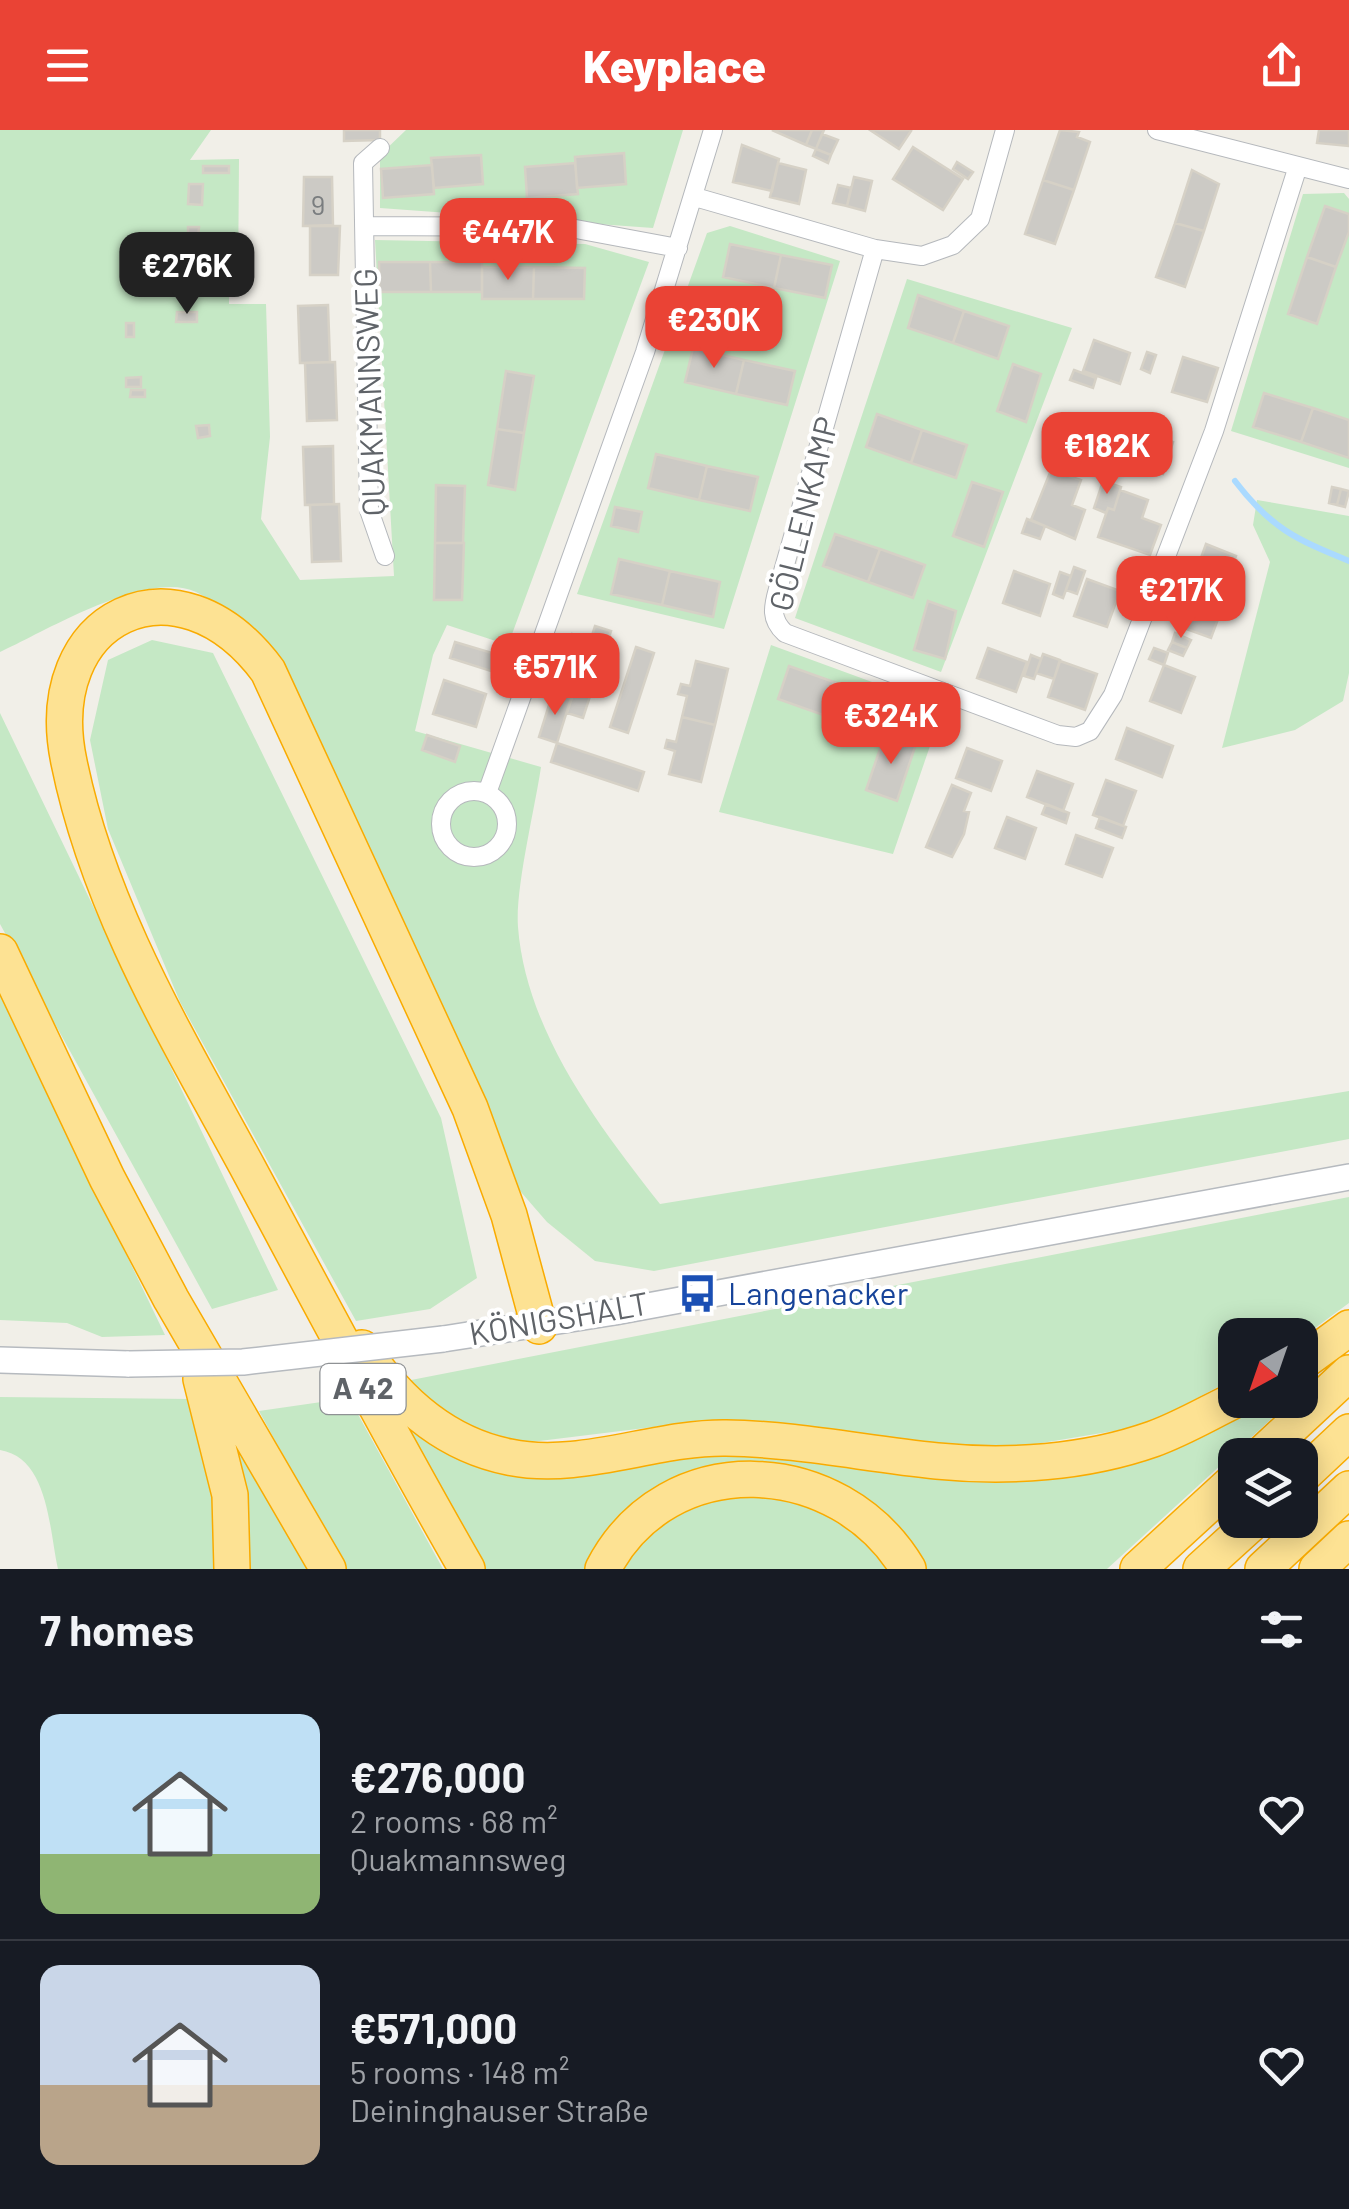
<!DOCTYPE html>
<html lang="en">
<head>
<meta charset="utf-8">
<style>
	body { margin:0; font-family:Barlow,sans-serif; background:#242831; color:#f1f3f6; height:100vh; display:flex; flex-direction:column; font-size:38px; white-space:nowrap }
	* { box-sizing:border-box; margin:0 }
	p { font-size:32px; color:#9ea1a6 }
	.icon { flex:none; width:55px; height:55px; fill:none; stroke:currentColor; stroke-width:2; stroke-linecap:round; stroke-linejoin:round }
	.map { position:relative; height:1439px; overflow:hidden }
	.sheet { display:flex; flex-direction:column; background:#171b24; flex:1 }
	.sheet>* { flex:none }
	.needle { width:65px; rotate:220deg }
	.buttons { position:absolute; left:1218px; top:1188px; display:grid; gap:20px }
	.buttons a { display:grid; place-items:center; width:100px; height:100px; border-radius:20px; background:#171b24; box-shadow:0 5px 25px #0003; font-size:50px }
	.price { position:absolute; translate:-50% -85px; padding:0 22px; border-radius:20px; background:#ea4335; color:#fff; font-size:32px; line-height:65px; filter:drop-shadow(0 2px 5px #0008) }
	.price::after { content:''; position:absolute; left:50%; top:60px; width:30px; height:22px; margin-left:-15px; background:inherit; clip-path:polygon(0 0,100% 0,50% 100%) }
	.price.on { background:#222; color:#fff }
	ul { padding:0; list-style:none }
	li { display:flex; align-items:center; gap:30px; height:250px; padding:0 40px }
	li+li { border-top:2px solid #363941 }
	li span { display:grid; place-items:center; flex:none; width:280px; height:200px; border-radius:20px; color:#555 }
	li>.icon { margin-inline-start:auto }
	span .icon { width:120px; height:120px; fill:#fffc; stroke-width:1 }
	li b { font-size:42px }
	h2 { display:flex; justify-content:space-between; align-items:center; height:120px; padding:0 40px; font-size:42px }
	header { display:flex; justify-content:space-between; align-items:center; height:130px; padding:0 40px; background:#ea4335; color:#fff; font-size:45px; font-weight:800 }
	.map>svg:first-child { display:block }
	.green { fill:#c5e8c5 }
	.lines { fill:none; stroke-linecap:round; stroke-linejoin:round }
	.stream { stroke:#aadaff; stroke-width:6 }
	.building { fill:#cccac5; stroke:#d6d1c6; stroke-width:2.5 }
	.street-casing { stroke:#b5b8bc; stroke-width:20 }
	.secondary-casing { stroke:#b6babf; stroke-width:28 }
	.highway-casing { stroke:#f9ab00; stroke-width:38 }
	.street { stroke:#fff; stroke-width:18 }
	.secondary { stroke:#fff; stroke-width:25 }
	.highway { stroke:#fde293; stroke-width:35 }
	.secondary-bridge-casing { stroke:#b6babf; stroke-width:28; stroke-linecap:butt }
	.secondary-bridge { stroke:#fff; stroke-width:25 }
	.labels { text-anchor:middle; stroke-width:8; stroke-linejoin:round; paint-order:stroke }
	.number-label { font-size:28px; fill:#7a7d7f }
	.shield { fill:#fff; stroke:#8f9295; stroke-width:2.5 }
	.shield-label { font-size:30px; font-weight:bold; fill:#5f6368 }
	.street-label { font-size:32px; fill:#5f6368; stroke:#fff }
	.transit-label { font-size:32px; fill:#164399; stroke:#fff; text-anchor:start }
</style>
</head>
<body>
<header><svg class="icon" aria-label="menu" viewBox="0 0 24 24"><path d="M4 6h16M4 12h16M4 18h16"/></svg>Keyplace<svg class="icon" aria-label="share" viewBox="0 0 24 24"><path d="M12 15V3M7 8l5-5 5 5M5 13v7h14v-7"/></svg></header>
<div class="map">
<svg width="1349" height="1439" viewBox="0 0 1349 1439">
	<rect width="100%" height="100%" fill="#f1efe8"/>
	<path class="green" d="M 0,0 L 211,0 L 190,30 L 239,29 L 238,160 L 229,160 L 229,174 L 266,174 L 270,307 L 261,389 L 300,450 L 394,446 L 375,110 L 585,114 L 649,132 L 508,515 L 447,495 L 433,525 L 415,601 L 541,637 C 535,678 515,759 518,797 C 526,901 598,995 660,1074 L 1349,961 L 1349,1009 L 654,1141 L 595,1131 L 547,1092 L 514,1054 L 248,496 C 231,485 214,471 196,462 C 147,439 46,501 0,522 Z
		M 406,0 L 683,0 L 653,98 L 380,78 L 380,25 Z
		M 1344,63 L 1349,69 L 1349,338 L 1231,301 L 1303,64 Z
		M 730,96 L 840,131 L 724,499 L 577,464 L 707,103 Z
		M 907,149 L 1072,198 L 941,542 L 795,488 Z
		M 1257,370 L 1349,386 L 1349,543 L 1343,571 L 1295,600 L 1222,618 L 1270,432 L 1253,395 Z
		M 152,510 L 213,523 L 441,988 L 477,1148 L 430,1179 L 356,1191 L 180,872 L 108,699 L 90,610 L 108,530 Z
		M 771,515 L 943,578 L 893,724 L 719,682 Z
		M 0,583 L 278,1160 L 212,1179 L 0,794 Z
		M 0,862 L 165,1205 L 102,1207 L 67,1193 L 0,1190 Z
		M 1349,1067 L 1349,1173 L 1300,1209 L 1300,1205 L 1235,1205 L 1235,1248 L 1144,1296 L 1006,1319 L 686,1293 L 523,1313 L 446,1289 L 406,1251 Z
		M 0,1267 L 192,1269 L 213,1368 L 216,1439 L 58,1439 C 49,1400 49,1328 0,1320 Z
		M 349,1268 L 443,1439 L 345,1439 L 259,1281 Z
		M 1258,1270 L 1292,1270 L 1107,1439 L 486,1439 L 396,1285 L 459,1325 L 719,1320 L 972,1348 L 1228,1289 Z
		M 236,1315 L 308,1439 L 241,1439 Z"/>
	<g class="lines">
		<path class="stream" d="M 1235,351 C 1271,398 1295,409 1349,431"/>
	</g>
	<path class="building" d="M 344,0 L 380,0 L 380,10 L 344,11 Z
		M 772,0 L 812,0 L 806,15 Z
		M 812,0 L 824,0 L 816,19 L 806,15 Z
		M 870,0 L 909,0 L 911,1 L 899,19 Z
		M 1060,0 L 1079,2 L 1077,7 L 1090,12 L 1074,60 L 1043,50 Z
		M 1319,0 L 1349,0 L 1349,16 L 1317,13 Z
		M 822,4 L 838,10 L 831,25 L 816,19 Z
		M 742,15 L 779,29 L 772,61 L 733,52 Z
		M 913,17 L 963,49 L 943,80 L 893,49 Z
		M 816,19 L 831,25 L 828,33 L 813,26 Z
		M 624,23 L 626,54 L 577,58 L 575,27 Z
		M 481,25 L 483,54 L 434,58 L 431,28 Z
		M 957,32 L 973,42 L 968,49 L 953,39 Z
		M 575,33 L 578,64 L 527,68 L 525,37 Z
		M 778,33 L 806,40 L 799,74 L 770,67 Z
		M 432,35 L 434,64 L 383,68 L 381,39 Z
		M 203,36 L 229,36 L 229,43 L 203,43 Z
		M 1192,40 L 1219,54 L 1204,101 L 1175,93 Z
		M 304,47 L 332,47 L 333,95 L 303,96 Z
		M 854,47 L 872,51 L 865,81 L 847,76 Z
		M 1043,50 L 1074,60 L 1055,114 L 1025,104 Z
		M 189,54 L 203,54 L 202,75 L 188,74 Z
		M 838,55 L 851,58 L 847,76 L 833,73 Z
		M 1325,76 L 1349,84 L 1349,102 L 1336,137 L 1307,127 Z
		M 1175,93 L 1204,101 L 1185,157 L 1156,147 Z
		M 310,96 L 340,96 L 338,145 L 310,145 Z
		M 188,97 L 199,97 L 198,107 L 188,106 Z
		M 730,114 L 781,125 L 774,158 L 723,147 Z
		M 781,125 L 832,135 L 825,168 L 774,158 Z
		M 1307,127 L 1336,137 L 1317,194 L 1288,184 Z
		M 187,131 L 199,131 L 199,139 L 186,139 Z
		M 379,132 L 430,132 L 431,162 L 379,162 Z
		M 430,132 L 482,132 L 482,162 L 431,162 Z
		M 482,137 L 534,137 L 533,169 L 482,169 Z
		M 534,137 L 585,138 L 584,169 L 533,169 Z
		M 188,146 L 200,146 L 200,154 L 188,154 Z
		M 918,165 L 964,181 L 953,213 L 908,198 Z
		M 328,175 L 330,232 L 300,233 L 298,176 Z
		M 964,181 L 1009,196 L 998,229 L 953,213 Z
		M 177,182 L 197,182 L 197,192 L 176,192 Z
		M 126,193 L 134,193 L 134,207 L 126,207 Z
		M 1094,210 L 1130,223 L 1120,254 L 1083,241 Z
		M 693,218 L 744,230 L 736,264 L 685,252 Z
		M 1147,222 L 1156,225 L 1150,243 L 1141,239 Z
		M 1183,227 L 1218,238 L 1207,272 L 1172,262 Z
		M 744,230 L 795,241 L 787,275 L 736,264 Z
		M 335,232 L 337,290 L 307,291 L 305,233 Z
		M 1013,234 L 1041,244 L 1026,292 L 997,281 Z
		M 1074,240 L 1096,248 L 1093,258 L 1070,250 Z
		M 506,241 L 534,246 L 524,303 L 497,299 Z
		M 141,247 L 141,257 L 126,257 L 126,248 Z
		M 131,260 L 145,260 L 145,267 L 130,267 Z
		M 1264,263 L 1313,278 L 1301,312 L 1253,297 Z
		M 1313,278 L 1349,290 L 1349,328 L 1301,312 Z
		M 877,284 L 922,300 L 911,333 L 866,317 Z
		M 1067,288 L 1095,298 L 1084,331 L 1055,322 Z
		M 209,295 L 210,306 L 198,308 L 196,296 Z
		M 497,299 L 524,303 L 515,360 L 488,355 Z
		M 1135,299 L 1173,312 L 1163,344 L 1124,331 Z
		M 922,300 L 967,315 L 956,348 L 911,333 Z
		M 1120,300 L 1129,303 L 1123,321 L 1114,317 Z
		M 333,316 L 334,374 L 305,375 L 303,317 Z
		M 656,324 L 707,336 L 699,370 L 648,358 Z
		M 707,336 L 758,347 L 750,381 L 699,370 Z
		M 1051,340 L 1081,350 L 1072,375 L 1085,380 L 1075,409 L 1031,390 Z
		M 1103,351 L 1121,357 L 1114,380 L 1108,378 L 1106,383 L 1094,378 Z
		M 972,352 L 1003,362 L 984,417 L 953,406 Z
		M 436,355 L 465,356 L 463,413 L 435,413 Z
		M 1332,357 L 1341,359 L 1337,375 L 1329,373 Z
		M 1341,359 L 1349,361 L 1345,377 L 1337,375 Z
		M 1120,360 L 1148,370 L 1142,388 L 1161,395 L 1150,425 L 1098,407 L 1108,378 L 1114,380 Z
		M 339,374 L 341,431 L 312,432 L 310,375 Z
		M 615,377 L 642,382 L 638,402 L 611,396 Z
		M 1027,389 L 1045,396 L 1040,409 L 1022,403 Z
		M 835,404 L 880,419 L 868,452 L 823,436 Z
		M 435,413 L 464,413 L 462,470 L 434,470 Z
		M 1206,414 L 1236,426 L 1222,464 L 1192,453 Z
		M 880,419 L 925,435 L 913,468 L 868,452 Z
		M 619,429 L 670,441 L 662,475 L 611,464 Z
		M 1074,437 L 1085,441 L 1077,464 L 1066,460 Z
		M 670,441 L 720,452 L 713,487 L 662,475 Z
		M 1014,441 L 1050,454 L 1040,486 L 1003,473 Z
		M 1060,442 L 1071,446 L 1063,468 L 1053,464 Z
		M 1087,449 L 1120,461 L 1107,497 L 1074,486 Z
		M 1188,469 L 1221,481 L 1211,508 L 1178,496 Z
		M 928,471 L 956,481 L 945,529 L 914,520 Z
		M 595,496 L 611,501 L 583,588 L 567,583 Z
		M 1175,503 L 1191,510 L 1187,518 L 1172,512 Z
		M 572,504 L 590,510 L 578,546 L 560,540 Z
		M 455,512 L 499,525 L 494,542 L 450,528 Z
		M 1172,512 L 1187,518 L 1183,526 L 1168,520 Z
		M 636,517 L 654,523 L 628,603 L 610,597 Z
		M 988,518 L 1027,532 L 1016,562 L 977,548 Z
		M 1154,518 L 1168,523 L 1164,535 L 1149,529 Z
		M 1043,524 L 1060,530 L 1054,549 L 1036,543 Z
		M 1031,525 L 1041,529 L 1034,549 L 1024,546 Z
		M 696,531 L 728,539 L 715,595 L 682,587 L 687,566 L 678,564 L 681,554 L 690,556 Z
		M 1060,531 L 1097,544 L 1085,580 L 1048,567 Z
		M 1164,535 L 1195,547 L 1181,583 L 1150,571 Z
		M 789,536 L 834,552 L 823,585 L 778,569 Z
		M 444,550 L 486,564 L 476,597 L 433,584 Z
		M 834,552 L 879,569 L 868,601 L 823,585 Z
		M 553,562 L 571,568 L 557,613 L 539,607 Z
		M 682,587 L 715,595 L 701,652 L 669,644 L 675,621 L 665,618 L 667,610 L 676,612 Z
		M 1127,598 L 1173,616 L 1162,647 L 1116,629 Z
		M 885,604 L 916,614 L 897,671 L 866,660 Z
		M 427,605 L 460,616 L 455,632 L 422,620 Z
		M 557,613 L 644,642 L 638,661 L 551,632 Z
		M 967,618 L 1002,631 L 991,661 L 956,648 Z
		M 1037,641 L 1073,654 L 1063,681 L 1027,667 Z
		M 1106,650 L 1136,661 L 1123,696 L 1093,685 Z
		M 952,655 L 971,663 L 964,681 L 969,682 L 964,704 L 952,727 L 926,717 Z
		M 1046,674 L 1069,683 L 1066,693 L 1042,684 Z
		M 1007,687 L 1036,698 L 1025,729 L 995,718 Z
		M 1100,687 L 1126,697 L 1122,708 L 1096,698 Z
		M 1076,705 L 1113,718 L 1102,747 L 1066,734 Z"/>
	<g class="lines">
		<defs>
			<path id="street" d="M 1157,0 L 1349,49
				M 380,18 L 363,33 L 369,380 L 385,426
				M 695,67 L 875,119 L 922,126 L 953,115 L 980,89 L 1005,0
				M 364,96 L 565,97 L 678,118
				M 875,119 L 778,459 C 773,477 770,489 785,503 L 1058,605 L 1076,607 L 1090,601 L 1113,565 L 1214,301 L 1298,36
				M441 694a33 33 0 1 1 66 0a33 33 0 1 1-66 0Z
				M 487,663 L 645,222 L 713,0"/>
			<path id="secondary" d="M 443,1209 L 615,1182 L 1349,1047
				M 0,1230 L 129,1234"/>
			<path id="highway" d="M 0,822 L 107,1048 L 171,1169 L 328,1439
				M 362,1218 C 397,1271 444,1314 509,1327 C 580,1342 655,1307 726,1308 C 797,1309 866,1324 937,1331 C 1008,1338 1085,1333 1153,1309 C 1181,1299 1208,1283 1235,1270
				M 1300,1234 L 1349,1198
				M 201,1249 L 230,1365 L 232,1439
				M 1261,1325 L 1349,1243
				M 1300,1348 L 1349,1302
				M 467,1439 C 391,1307 321,1174 249,1040 C 178,909 99,780 69,632 C 38,486 177,418 268,541 L 470,978 L 509,1085 L 539,1196
				M 603,1439 C 667,1315 840,1324 908,1439
				M 1138,1439 L 1235,1350
				M 1201,1439 L 1255,1390
				M 1263,1439 L 1349,1359
				M 1317,1439 L 1349,1409"/>
		</defs>
		<use href="#street" class="street-casing"/>
		<use href="#secondary" class="secondary-casing"/>
		<use href="#highway" class="highway-casing"/>
		<use href="#street" class="street"/>
		<use href="#secondary" class="secondary"/>
		<use href="#highway" class="highway"/>
		<defs>
			<path id="secondary-bridge" d="M 129,1234 L 243,1232 L 443,1209"/>
		</defs>
		<use href="#secondary-bridge" class="secondary-bridge-casing"/>
		<use href="#secondary-bridge" class="secondary-bridge"/>
	</g>
	<defs>
		<symbol id="bus-bare" viewBox="-9 -9 18 18"><path d="M-5-6H5V4H4V6H2V4H-2V6H-4V4H-5ZM-3.5-4V0h7V-4ZM-3.5 1.2v1.5H-2V1.2ZM2 1.2v1.5H3.5V1.2Z" fill="#1a4fb4" stroke="#fff" stroke-width="2.5" paint-order="stroke"/></symbol>
	</defs>
	<g fill-rule="evenodd">
		<use href="#bus-bare" x="670" y="1136" width="55" height="55"/>
	</g>
	<g class="labels">
		<g class="number-label">
			<text x="318" y="85">9</text>
		</g>
		<rect class="shield" x="320.5" y="1234" width="85" height="50" rx="8"/>
		<g class="shield-label">
			<text x="363" y="1269">A 42</text>
		</g>
		<g class="street-label">
			<text transform="translate(370 262) rotate(-92)" y="11">QUAKMANNSWEG</text>
			<text transform="translate(804 384) rotate(-76)" y="11">GÖLLENKAMP</text>
			<text transform="translate(559 1189) rotate(-10)" y="11">KÖNIGSHALT</text>
		</g>
		<g class="transit-label">
			<text x="728" y="1175">Langenacker</text>
		</g>
	</g>
</svg>
<div class="buttons">
<a><svg class="needle" viewBox="-14 -14 28 28"><path d="M0-13l5 13h-10z" fill="#e53935"/><path d="M0 13l5-13h-10z" fill="#9ea1a6"/></svg></a>
<a><svg class="icon" aria-label="layers" viewBox="0 0 24 24"><path d="M12 4l9 5-9 5-9-5zM3 14l9 5 9-5"/></svg></a>
</div>
<b class="price" style="left:508px;top:153px">€447K</b>
<b class="price on" style="left:187px;top:187px">€276K</b>
<b class="price" style="left:714px;top:241px">€230K</b>
<b class="price" style="left:1107px;top:367px">€182K</b>
<b class="price" style="left:1181px;top:511px">€217K</b>
<b class="price" style="left:555px;top:588px">€571K</b>
<b class="price" style="left:891px;top:637px">€324K</b>
</div>
<section class="sheet">
<h2>7 homes<svg class="icon" aria-label="filters" viewBox="0 0 24 24"><path d="M4 7h16M4 17h16"/><circle cx="9" cy="7" r="2"/><circle cx="15" cy="17" r="2"/></svg></h2>
<ul>
<li><span style="background:linear-gradient(#bfe0f5 70%,#8fb573 0)"><svg class="icon" aria-label="home" viewBox="0 0 24 24"><path d="M3 11l9-7 9 7M6 9v11h12V9"/></svg></span><div><b>€276,000</b><p>2 rooms · 68 m²</p><p>Quakmannsweg</p></div><svg class="icon" aria-label="heart" viewBox="0 0 24 24"><path d="M12 20l-8-8c-3-5 5-10 8-4 3-6 11-1 8 4z"/></svg></li>
<li><span style="background:linear-gradient(#c9d6e8 60%,#b9a48a 0)"><svg class="icon" aria-label="home" viewBox="0 0 24 24"><path d="M3 11l9-7 9 7M6 9v11h12V9"/></svg></span><div><b>€571,000</b><p>5 rooms · 148 m²</p><p>Deininghauser Straße</p></div><svg class="icon" aria-label="heart" viewBox="0 0 24 24"><path d="M12 20l-8-8c-3-5 5-10 8-4 3-6 11-1 8 4z"/></svg></li>
</ul>
</section>
</body>
</html>
